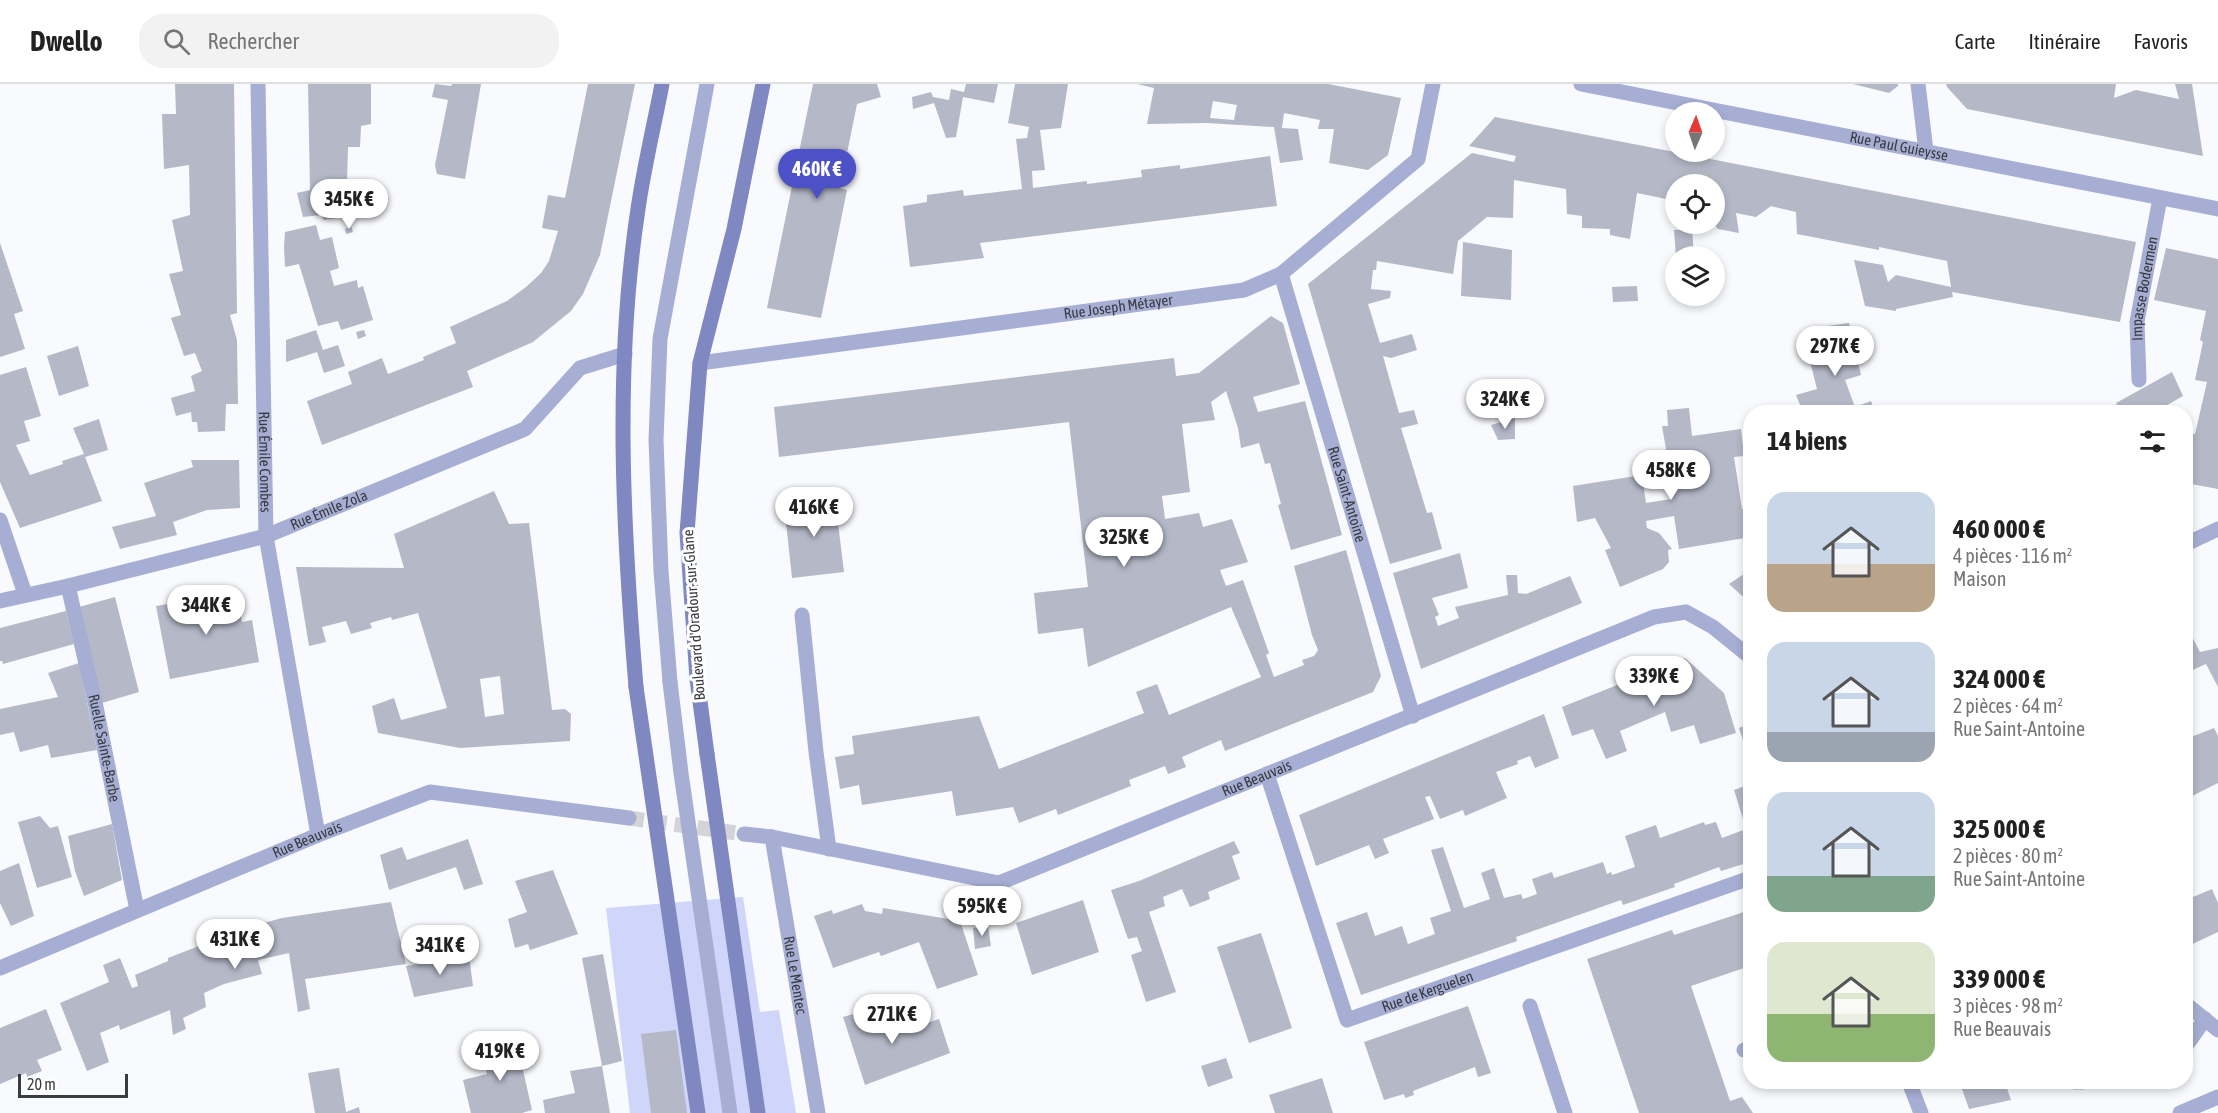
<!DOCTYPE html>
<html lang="fr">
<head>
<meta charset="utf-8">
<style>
	body { margin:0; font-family:"Asap Condensed",sans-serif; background:#f2f2f2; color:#222; height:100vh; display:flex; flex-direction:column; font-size:22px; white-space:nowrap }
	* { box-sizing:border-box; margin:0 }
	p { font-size:20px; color:#767676 }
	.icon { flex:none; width:33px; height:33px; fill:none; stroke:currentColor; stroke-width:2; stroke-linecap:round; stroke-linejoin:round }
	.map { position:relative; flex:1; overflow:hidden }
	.panel { position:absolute; left:1743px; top:321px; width:450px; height:684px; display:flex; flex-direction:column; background:#fff; border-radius:24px; box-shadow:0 3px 9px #0003 }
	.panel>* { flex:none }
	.needle { width:39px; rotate:2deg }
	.controls { position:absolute; left:1665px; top:18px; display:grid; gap:12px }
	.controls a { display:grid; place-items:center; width:60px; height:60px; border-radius:50%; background:#fff; box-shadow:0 3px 9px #0003; font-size:30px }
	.scale { position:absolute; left:18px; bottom:15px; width:110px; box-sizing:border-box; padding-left:6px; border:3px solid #393b41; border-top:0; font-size:16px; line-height:21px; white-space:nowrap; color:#393b41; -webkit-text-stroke:4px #fff; paint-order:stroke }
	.price { position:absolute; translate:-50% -51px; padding:0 14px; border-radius:21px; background:#fff; color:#222; font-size:20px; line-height:39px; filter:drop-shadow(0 2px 3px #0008) }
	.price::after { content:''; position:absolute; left:50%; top:36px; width:18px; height:14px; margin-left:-9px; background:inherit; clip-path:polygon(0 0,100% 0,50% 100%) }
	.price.on { background:#4d51c7; color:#fff }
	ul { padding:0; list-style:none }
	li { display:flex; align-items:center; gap:18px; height:150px; padding:0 24px }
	li span { display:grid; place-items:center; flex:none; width:168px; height:120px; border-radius:18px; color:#555 }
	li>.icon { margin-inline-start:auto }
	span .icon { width:72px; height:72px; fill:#fffc; stroke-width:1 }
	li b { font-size:26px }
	h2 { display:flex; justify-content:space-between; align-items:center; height:72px; padding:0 24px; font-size:26px }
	header { display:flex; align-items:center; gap:36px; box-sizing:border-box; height:84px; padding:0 30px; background:#fff; border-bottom:2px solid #e0e0e0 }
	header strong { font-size:28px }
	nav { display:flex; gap:33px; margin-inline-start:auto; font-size:21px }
	.search { width:420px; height:54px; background:#f2f2f2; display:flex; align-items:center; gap:15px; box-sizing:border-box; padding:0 21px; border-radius:24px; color:#767676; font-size:22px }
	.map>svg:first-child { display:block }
	.green { fill:#cfd6f9 }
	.building { fill:#b5b8c7; fill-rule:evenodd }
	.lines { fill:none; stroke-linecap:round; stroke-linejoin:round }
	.minor-tunnel { stroke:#d3d4d7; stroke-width:15; stroke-dasharray:15 8; stroke-linecap:butt }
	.service { stroke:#a6aed4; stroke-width:15 }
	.minor { stroke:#a6aed4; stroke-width:15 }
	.secondary { stroke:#7f88c0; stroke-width:15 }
	.service-bridge { stroke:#a6aed4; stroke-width:15 }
	.secondary-bridge { stroke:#7f88c0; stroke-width:15 }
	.labels { text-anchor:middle; stroke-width:6; stroke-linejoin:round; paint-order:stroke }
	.street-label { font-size:15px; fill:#393b41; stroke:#fff }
</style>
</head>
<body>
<header>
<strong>Dwello</strong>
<div class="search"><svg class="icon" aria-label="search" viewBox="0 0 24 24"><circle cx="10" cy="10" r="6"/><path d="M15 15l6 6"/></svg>Rechercher</div>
<nav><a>Carte</a><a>Itinéraire</a><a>Favoris</a></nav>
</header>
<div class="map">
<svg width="2218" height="1029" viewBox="0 0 2218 1029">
	<rect width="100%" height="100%" fill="#f9fafd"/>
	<path class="green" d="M 743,813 L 760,928 L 779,926 L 796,1029 L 630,1029 L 606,824 Z"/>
	<path class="building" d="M 175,0 L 234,0 L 237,229 L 230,231 L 237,256 L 238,320 L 226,320 L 225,347 L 198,348 L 197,338 L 192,338 L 191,328 L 176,332 L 171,314 L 195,307 L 191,292 L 202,287 L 195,269 L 184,272 L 171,234 L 181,231 L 169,190 L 183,187 L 172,136 L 190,131 L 189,81 L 164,85 L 162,30 L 176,30 Z
		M 308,0 L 371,0 L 371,40 L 361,42 L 360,63 L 348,63 L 347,99 L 351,98 L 353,109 L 339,111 L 343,133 L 324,136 L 321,131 L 303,133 L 297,109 L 310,106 Z
		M 435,0 L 451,2 L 452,0 L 481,0 L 465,95 L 437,90 L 435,81 L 448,16 L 432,13 Z
		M 588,0 L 635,0 L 600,171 L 583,210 L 571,227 L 533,258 L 467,287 L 473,303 L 322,361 L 307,317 L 352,300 L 348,288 L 382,274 L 388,290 L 424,276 L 423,273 L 456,259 L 450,243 L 507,217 L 526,203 L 541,189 L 549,177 L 558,147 L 542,144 L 548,111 L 565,114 Z
		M 813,0 L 877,0 L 881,13 L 857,20 L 840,104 L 847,106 L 821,234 L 767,224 Z
		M 966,0 L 998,0 L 994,19 L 963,13 L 956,53 L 946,54 L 934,19 L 913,25 L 912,13 L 931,8 L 933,13 L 949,16 L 951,5 L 964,8 Z
		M 1015,0 L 1068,0 L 1061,44 L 1040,46 L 1045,86 L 1032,87 L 1033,104 L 1087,97 L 1087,100 L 1142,93 L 1141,86 L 1180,81 L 1180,85 L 1270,72 L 1277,122 L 980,159 L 984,174 L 910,183 L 903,122 L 927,118 L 927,111 L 963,106 L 964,112 L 1022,105 L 1016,55 L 1027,54 L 1029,43 L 1008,39 Z
		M 1137,0 L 1328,0 L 1401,14 L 1388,71 L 1368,86 L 1329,79 L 1334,45 L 1318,45 L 1320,36 L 1284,29 L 1282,44 L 1298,45 L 1303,76 L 1280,79 L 1274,43 L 1207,39 L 1147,40 L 1154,4 ZM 1213,17 L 1237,21 L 1234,36 L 1210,34 Z
		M 1853,0 L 1898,0 L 1898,2 L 1889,9 Z
		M 1946,0 L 2116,0 L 2114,14 L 2136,6 L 2179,15 L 2175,0 L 2192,0 L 2203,72 L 1967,25 L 1947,3 Z
		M 1495,33 L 2136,158 L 2120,238 L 1952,208 L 1953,213 L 1896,225 L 1896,227 L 1865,222 L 1854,176 L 1883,181 L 1888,198 L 1896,191 L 1951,203 L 1947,177 L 1879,163 L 1879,166 L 1797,150 L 1796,128 L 1771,122 L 1756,133 L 1736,129 L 1739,149 L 1718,145 L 1714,140 L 1714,100 L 1676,100 L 1676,117 L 1637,109 L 1630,155 L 1610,151 L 1610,145 L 1582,144 L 1582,132 L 1567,130 L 1566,105 L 1514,96 L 1513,134 L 1487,133 L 1458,157 L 1453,190 L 1377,177 L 1376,186 L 1373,186 L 1371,205 L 1391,207 L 1390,214 L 1368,220 L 1380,259 L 1412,250 L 1417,266 L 1391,274 L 1383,272 L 1399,329 L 1414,326 L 1418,340 L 1401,344 L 1427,429 L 1432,428 L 1442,465 L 1390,480 L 1308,200 L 1472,69 L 1514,78 L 1516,72 L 1469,62 Z
		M 316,141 L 320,156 L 332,153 L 339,184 L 330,187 L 334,202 L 357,196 L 358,204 L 363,202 L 373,236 L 341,246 L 338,237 L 318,242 L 299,180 L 285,183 L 284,163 L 285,148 Z
		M 351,142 L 353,148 L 346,150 L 345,145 Z
		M 1692,145 L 1694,172 L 1676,172 L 1674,146 Z
		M 1463,158 L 1512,166 L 1511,216 L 1461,212 Z
		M 0,159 L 23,227 L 14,230 L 25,265 L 0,273 Z
		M 2166,164 L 2218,175 L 2218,405 L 2186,399 L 2186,349 L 2195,350 L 2207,298 L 2195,296 L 2203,258 L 2200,256 L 2206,227 L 2154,216 Z
		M 1637,202 L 1638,217 L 1613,218 L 1612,203 Z
		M 1271,232 L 1283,239 L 1300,300 L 1253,313 L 1258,328 L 1305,317 L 1342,451 L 1291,466 L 1278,421 L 1281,420 L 1270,379 L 1265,380 L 1259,359 L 1241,364 L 1238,344 L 1226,307 L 1211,318 L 1215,336 L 1182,340 L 1190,408 L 1162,412 L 1165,435 L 1199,429 L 1203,443 L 1232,435 L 1248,478 L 1220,486 L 1226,502 L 1243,496 L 1269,569 L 1266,571 L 1274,593 L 1304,581 L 1302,576 L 1314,572 L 1318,566 L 1312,551 L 1294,482 L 1346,466 L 1381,592 L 1373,608 L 1225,667 L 1221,656 L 1182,673 L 1186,683 L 1168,690 L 1165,682 L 1129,696 L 1131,702 L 1058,731 L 1056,725 L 1019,739 L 1013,723 L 956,732 L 952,707 L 862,721 L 859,701 L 840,705 L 835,673 L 854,670 L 852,652 L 979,632 L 999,685 L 1144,629 L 1136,608 L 1157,600 L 1169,631 L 1261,593 L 1231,523 L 1088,583 L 1083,544 L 1038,550 L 1034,509 L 1088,503 L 1069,338 L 779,373 L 774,323 L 1174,274 L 1176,292 L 1199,289 Z
		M 1849,239 L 1861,291 L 1845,296 L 1855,323 L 1871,317 L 1875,328 L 1803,328 L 1796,311 L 1817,305 L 1810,277 L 1833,270 L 1827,242 Z
		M 316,246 L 323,266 L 338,261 L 345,282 L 324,289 L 317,268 L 286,278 L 286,256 Z
		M 364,246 L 366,252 L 358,255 L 356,248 Z
		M 78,262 L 89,302 L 59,312 L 47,272 Z
		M 26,283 L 41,332 L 24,337 L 30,357 L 16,361 L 30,391 L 63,380 L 62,377 L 84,370 L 73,344 L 99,335 L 108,366 L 85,373 L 102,417 L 20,444 L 0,398 L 0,291 Z
		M 2172,288 L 2183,312 L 2155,328 L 2120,328 L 2116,319 Z
		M 1689,324 L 1692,352 L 1741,345 L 1744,372 L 1734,373 L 1742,425 L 1750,424 L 1750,465 L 1745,454 L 1679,465 L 1674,432 L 1646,437 L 1647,444 L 1659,449 L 1672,465 L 1668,466 L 1669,478 L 1663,485 L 1620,503 L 1605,466 L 1611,464 L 1595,434 L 1577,438 L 1573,402 L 1642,391 L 1646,419 L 1671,415 L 1667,389 L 1670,388 L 1662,342 L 1668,342 L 1667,326 Z
		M 1515,334 L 1515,355 L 1498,356 L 1491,341 Z
		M 191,376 L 239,376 L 240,424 L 207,426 L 173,438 L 177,451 L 120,465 L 112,443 L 156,432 L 144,399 L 193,383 Z
		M 494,407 L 509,440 L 529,439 L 552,626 L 565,625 L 571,630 L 570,657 L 460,664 L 378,649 L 372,622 L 394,614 L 401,636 L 447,624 L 418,529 L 392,536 L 391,533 L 370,539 L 372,544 L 351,550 L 346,537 L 322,543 L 326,558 L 309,562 L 296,483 L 404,484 L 394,450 ZM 500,592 L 504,630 L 485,633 L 480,595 Z
		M 835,415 L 844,488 L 792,494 L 784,420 Z
		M 1460,469 L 1468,504 L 1432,514 L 1439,531 L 1435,533 L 1438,542 L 1459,534 L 1455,523 L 1508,511 L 1506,491 L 1517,491 L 1518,509 L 1526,510 L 1570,492 L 1582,519 L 1421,585 L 1393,489 Z
		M 1750,486 L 1750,519 L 1729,500 Z
		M 236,508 L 242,538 L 252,536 L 259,578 L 170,595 L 156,522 Z
		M 115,513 L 139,608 L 102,619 L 79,523 Z
		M 66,527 L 74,560 L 3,580 L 2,577 L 0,577 L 0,544 Z
		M 2186,541 L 2200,568 L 2218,564 L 2218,603 L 2206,580 L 2186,589 Z
		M 1685,574 L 1724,609 L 1736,649 L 1700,660 L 1694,641 L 1671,648 L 1665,628 L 1620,647 L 1627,667 L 1606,675 L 1593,645 L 1572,652 L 1562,623 Z
		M 79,579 L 97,666 L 51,674 L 48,661 L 20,668 L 14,648 L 0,651 L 0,625 L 58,613 L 48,589 Z
		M 1544,630 L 1559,674 L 1535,684 L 1530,672 L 1517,677 L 1518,680 L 1496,688 L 1507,714 L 1465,732 L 1463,726 L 1440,735 L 1430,712 L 1425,713 L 1434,735 L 1383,755 L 1389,769 L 1375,775 L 1369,761 L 1316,782 L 1299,731 Z
		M 1750,639 L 1750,676 L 1739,644 Z
		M 2214,644 L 2218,652 L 2218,699 L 2192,712 L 2186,699 L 2186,655 Z
		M 1750,700 L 1750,778 L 1721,787 L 1719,783 L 1674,800 L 1675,803 L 1623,821 L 1621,816 L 1516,853 L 1517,857 L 1361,911 L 1336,839 L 1367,828 L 1375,852 L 1402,842 L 1408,860 L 1435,850 L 1430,834 L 1451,827 L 1431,766 L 1443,763 L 1464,824 L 1490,815 L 1481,789 L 1494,784 L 1504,814 L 1521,810 L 1523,815 L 1537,810 L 1532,795 L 1552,788 L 1554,794 L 1603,778 L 1607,790 L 1611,788 L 1612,791 L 1635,783 L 1625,752 L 1656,741 L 1660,754 L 1704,738 L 1705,741 L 1716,738 L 1722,754 L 1746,745 L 1734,706 Z
		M 40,732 L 50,744 L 58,742 L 72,793 L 37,804 L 18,738 Z
		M 112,740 L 122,796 L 84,812 L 75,787 L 68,752 Z
		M 468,755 L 483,800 L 464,806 L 456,783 L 389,806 L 380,771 L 402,763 L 407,776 Z
		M 1234,757 L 1240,769 L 1232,772 L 1240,795 L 1208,808 L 1210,815 L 1190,823 L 1182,805 L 1163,813 L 1165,822 L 1149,828 L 1176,908 L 1146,918 L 1131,871 L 1142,867 L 1137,853 L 1128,855 L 1111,806 L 1139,797 Z
		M 19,779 L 34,832 L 11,842 L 0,819 L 0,787 Z
		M 553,786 L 578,850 L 530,866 L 528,860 L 515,864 L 508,835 L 527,828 L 515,797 Z
		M 2212,805 L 2218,819 L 2218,848 L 2186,863 L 2186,816 Z
		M 1083,816 L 1099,868 L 1032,891 L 1016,839 Z
		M 391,818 L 406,880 L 305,895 L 310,925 L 298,928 L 289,869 L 258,876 L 262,890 L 224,900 L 204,909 L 206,923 L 183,934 L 186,945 L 173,951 L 170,926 L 120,946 L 119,941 L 100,949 L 109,978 L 87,987 L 60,919 L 109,898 L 103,881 L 120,874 L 132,904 L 138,902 L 135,891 L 168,877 L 168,874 L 212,857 L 211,853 L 282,834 Z
		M 862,820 L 865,827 L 882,830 L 883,824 L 960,837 L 978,891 L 937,905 L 919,858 L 881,872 L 879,868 L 833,884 L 814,832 L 832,826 L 833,830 Z
		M 1750,826 L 1750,882 L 1691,902 L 1730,1017 L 1742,1013 L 1753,1029 L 1639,1029 L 1587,875 L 1672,846 L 1674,851 Z
		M 988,842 L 991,862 L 975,865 L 973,844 Z
		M 1261,849 L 1292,944 L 1249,959 L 1217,863 Z
		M 603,870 L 622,977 L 602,982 L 582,874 Z
		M 469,872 L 473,902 L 414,913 L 406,882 Z
		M 1468,922 L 1491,989 L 1478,993 L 1475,983 L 1413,1007 L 1414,1011 L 1405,1014 L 1404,1010 L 1384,1016 L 1364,958 Z
		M 878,923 L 888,952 L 939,935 L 950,969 L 865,1001 L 843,933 Z
		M 46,925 L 62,966 L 37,976 L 42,987 L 27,993 L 26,989 L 0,1000 L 0,944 Z
		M 676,946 L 687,1029 L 651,1029 L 641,950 Z
		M 516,955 L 532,1026 L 522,1029 L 471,1029 L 463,996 L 487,990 L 481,963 Z
		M 1226,974 L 1233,994 L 1208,1003 L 1201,982 Z
		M 602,982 L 610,1029 L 545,1029 L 543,1016 L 575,1009 L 570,987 Z
		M 339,984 L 346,1028 L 359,1023 L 360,1029 L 315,1029 L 308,989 Z
		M 1322,994 L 1333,1029 L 1275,1029 L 1269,1011 Z
		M 1972,998 L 2005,998 L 2011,1016 L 1969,1025 L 1962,1005 L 1973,1001 Z"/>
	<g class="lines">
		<path class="minor-tunnel" d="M 629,734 L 744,750"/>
		<g class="service">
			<path id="s1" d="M 68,502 L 95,618 L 137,826"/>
			<path d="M 802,531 L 816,668 L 829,765"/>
			<path d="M 670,598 L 661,487 L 656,356 L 660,255 L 707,0"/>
			<path d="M 1530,922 L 1565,1029"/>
			<path d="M 2186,962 L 2205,935"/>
			<path d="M 1744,966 L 1750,964"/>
			<path d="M 1909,998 L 1921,1029"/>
			<path d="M 2075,998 L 2082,998"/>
			<path d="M 2180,1029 L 2218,1013"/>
		</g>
		<g class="minor">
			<path id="s2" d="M 258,0 L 266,452 L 318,751"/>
			<path id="s3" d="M 1581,0 L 2218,125"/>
			<path d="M 1918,0 L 1926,67"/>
			<path id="s4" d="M 1281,190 L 1413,632"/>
			<path id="s5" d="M 700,279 L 1244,206 L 1281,190 L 1418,75 L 1433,0"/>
			<path id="s6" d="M 2139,296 L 2137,238 L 2160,114"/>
			<path d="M 0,436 L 25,510"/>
			<path d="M 2186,460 L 2218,445"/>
			<path id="s7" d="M 0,517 L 68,502 L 266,452 L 525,345 L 580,284 L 625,270"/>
			<path id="s8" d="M 1267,690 L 1347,936 L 1750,794"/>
			<path id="s9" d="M 744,750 L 772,753 L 999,799 L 1654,533 L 1686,528 L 1713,543 L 1750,573"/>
			<path id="s10" d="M 772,753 L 818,1029"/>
			<path id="s11" d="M 0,884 L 318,751 L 430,708 L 629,734"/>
			<path d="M 2186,920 L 2218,946"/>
		</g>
		<path class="secondary" d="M 636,603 C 623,445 614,283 638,125 C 644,83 654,42 662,0
			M 707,670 L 697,595 L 687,449 L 700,279 L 734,145 L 763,0"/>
		<path class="service-bridge" d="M 670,598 L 681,689 L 730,1029"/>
		<path class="secondary-bridge" d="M 636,603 L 698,1029
			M 707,670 L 758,1029"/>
	</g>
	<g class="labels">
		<g class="street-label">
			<text dy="5" stroke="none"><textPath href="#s3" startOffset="324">Rue Paul Guieysse</textPath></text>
			<text dy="5" stroke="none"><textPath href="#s6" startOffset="92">Impasse Bodermen</textPath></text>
			<text dy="5" stroke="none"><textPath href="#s5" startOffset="422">Rue Joseph Métayer</textPath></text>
			<text dy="5" stroke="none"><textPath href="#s2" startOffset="378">Rue Émile Combes</textPath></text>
			<text dy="5" stroke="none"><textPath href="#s4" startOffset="230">Rue Saint-Antoine</textPath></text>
			<text dy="5" stroke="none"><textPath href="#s7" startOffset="342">Rue Émile Zola</textPath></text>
			<text transform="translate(694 531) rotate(-94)" y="5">Boulevard d'Oradour-sur-Glane</text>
			<text dy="5" stroke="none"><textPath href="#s1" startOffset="166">Ruelle Sainte-Barbe</textPath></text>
			<text dy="5" stroke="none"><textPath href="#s9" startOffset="538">Rue Beauvais</textPath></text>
			<text dy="5" stroke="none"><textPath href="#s11" startOffset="333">Rue Beauvais</textPath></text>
			<text dy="5" stroke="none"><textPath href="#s10" startOffset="140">Rue Le Mentec</textPath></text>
			<text dy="5" stroke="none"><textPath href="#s8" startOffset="344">Rue de Kerguelen</textPath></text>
		</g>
	</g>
</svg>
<div class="controls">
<a><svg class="needle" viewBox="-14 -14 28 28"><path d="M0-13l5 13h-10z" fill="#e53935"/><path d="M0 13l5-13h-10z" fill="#767676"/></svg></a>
<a><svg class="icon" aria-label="locate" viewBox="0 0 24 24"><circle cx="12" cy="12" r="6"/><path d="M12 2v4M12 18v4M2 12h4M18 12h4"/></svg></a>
<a><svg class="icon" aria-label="layers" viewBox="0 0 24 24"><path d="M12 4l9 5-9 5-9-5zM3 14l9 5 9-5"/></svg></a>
</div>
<div class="scale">20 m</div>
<b class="price on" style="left:817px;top:116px">460K €</b>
<b class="price" style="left:349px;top:146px">345K €</b>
<b class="price" style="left:1835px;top:293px">297K €</b>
<b class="price" style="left:1505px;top:346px">324K €</b>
<b class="price" style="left:1671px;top:417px">458K €</b>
<b class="price" style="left:814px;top:454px">416K €</b>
<b class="price" style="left:1124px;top:484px">325K €</b>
<b class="price" style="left:206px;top:552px">344K €</b>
<b class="price" style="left:1654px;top:623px">339K €</b>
<b class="price" style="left:982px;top:853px">595K €</b>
<b class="price" style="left:235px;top:886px">431K €</b>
<b class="price" style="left:440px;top:892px">341K €</b>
<b class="price" style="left:892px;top:961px">271K €</b>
<b class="price" style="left:500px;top:998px">419K €</b>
<section class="panel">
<h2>14 biens<svg class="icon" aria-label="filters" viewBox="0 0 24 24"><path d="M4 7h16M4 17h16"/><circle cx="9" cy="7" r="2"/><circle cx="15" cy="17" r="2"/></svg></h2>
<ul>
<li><span style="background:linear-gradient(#c9d6e8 60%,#b9a48a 0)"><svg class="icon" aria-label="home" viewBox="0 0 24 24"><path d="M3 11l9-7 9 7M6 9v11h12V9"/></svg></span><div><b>460 000 €</b><p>4 pièces · 116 m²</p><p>Maison</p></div></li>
<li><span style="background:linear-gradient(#c9d6e8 75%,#9aa5b1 0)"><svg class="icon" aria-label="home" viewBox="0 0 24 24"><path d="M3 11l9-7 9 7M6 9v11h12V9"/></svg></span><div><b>324 000 €</b><p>2 pièces · 64 m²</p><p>Rue Saint-Antoine</p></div></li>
<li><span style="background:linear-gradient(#c9d6e8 70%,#7fa58c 0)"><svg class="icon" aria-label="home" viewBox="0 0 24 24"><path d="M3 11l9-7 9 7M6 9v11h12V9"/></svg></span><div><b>325 000 €</b><p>2 pièces · 80 m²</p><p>Rue Saint-Antoine</p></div></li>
<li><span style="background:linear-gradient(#dfe7d0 60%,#8fb573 0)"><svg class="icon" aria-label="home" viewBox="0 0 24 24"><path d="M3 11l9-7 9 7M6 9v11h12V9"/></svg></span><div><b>339 000 €</b><p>3 pièces · 98 m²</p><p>Rue Beauvais</p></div></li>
</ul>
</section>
</div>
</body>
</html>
